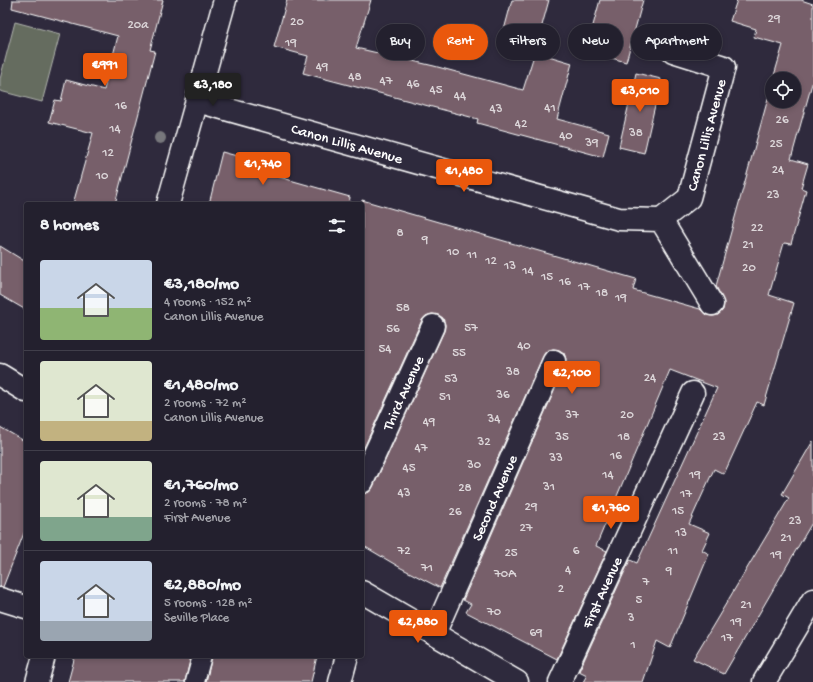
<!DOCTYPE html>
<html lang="en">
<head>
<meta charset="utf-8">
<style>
	body { margin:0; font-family:"Gochi Hand",sans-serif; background:#2f2d3a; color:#f1f3f6; height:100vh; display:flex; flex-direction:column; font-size:15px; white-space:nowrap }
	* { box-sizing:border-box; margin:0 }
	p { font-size:13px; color:#a3a3aa }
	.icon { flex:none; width:22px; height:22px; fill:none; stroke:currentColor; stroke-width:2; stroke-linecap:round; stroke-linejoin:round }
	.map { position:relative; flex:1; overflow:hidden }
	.drawer { position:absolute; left:24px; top:202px; width:340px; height:456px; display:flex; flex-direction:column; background:#23202e; border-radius:4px; box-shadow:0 2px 6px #0003,0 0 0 1px #403e4a }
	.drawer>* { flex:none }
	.banner { position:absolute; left:376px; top:24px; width:377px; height:36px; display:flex; gap:8px }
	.fabs { position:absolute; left:765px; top:72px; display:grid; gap:8px }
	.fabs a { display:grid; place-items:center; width:36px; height:36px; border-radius:50%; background:#23202e; box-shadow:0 2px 6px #0003,0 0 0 1px #403e4a; font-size:20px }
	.price { position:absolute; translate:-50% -34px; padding:0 9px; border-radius:4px; background:#ea580c; color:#fff; font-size:13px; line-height:26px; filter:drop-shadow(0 1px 2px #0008) }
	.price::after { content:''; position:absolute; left:50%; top:24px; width:12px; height:9px; margin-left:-6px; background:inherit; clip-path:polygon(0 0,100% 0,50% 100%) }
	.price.current { background:#222; color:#fff }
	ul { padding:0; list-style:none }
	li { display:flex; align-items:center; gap:12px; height:100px; padding:0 16px }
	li+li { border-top:1px solid #403e4a }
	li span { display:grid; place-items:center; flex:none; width:112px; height:80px; border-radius:4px; color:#555 }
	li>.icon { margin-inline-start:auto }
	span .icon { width:48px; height:48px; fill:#fffc; stroke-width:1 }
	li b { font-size:17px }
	h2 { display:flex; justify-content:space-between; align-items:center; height:48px; padding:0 16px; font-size:17px }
	.pill { padding:0 14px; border-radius:18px; background:#23202e; box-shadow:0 2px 6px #0003,0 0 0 1px #403e4a; font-size:14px; line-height:36px }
	.pill.current { background:#ea580c; color:#fff }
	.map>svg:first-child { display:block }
	.green { fill:#656c5f; stroke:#b2b6af }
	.building { fill:#775f6a; stroke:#fff }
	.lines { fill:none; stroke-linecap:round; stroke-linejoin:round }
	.lane-casing { stroke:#fff; stroke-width:21 }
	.street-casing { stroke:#fff; stroke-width:25 }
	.secondary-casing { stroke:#fff; stroke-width:25 }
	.lane { stroke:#2f2a3d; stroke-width:18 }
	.street { stroke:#2f2a3d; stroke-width:22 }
	.secondary { stroke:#2f2a3d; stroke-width:22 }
	.tree { fill:#77777c }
	.labels { text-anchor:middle; stroke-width:3; stroke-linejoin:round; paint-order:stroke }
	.number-label { font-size:13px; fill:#ddd7da }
	.street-label { font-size:15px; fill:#fff; stroke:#2f2a3d }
</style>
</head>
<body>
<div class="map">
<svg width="813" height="682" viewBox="0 0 813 682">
	<rect width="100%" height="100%" fill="#2f2a3d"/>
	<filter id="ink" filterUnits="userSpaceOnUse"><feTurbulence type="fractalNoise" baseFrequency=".025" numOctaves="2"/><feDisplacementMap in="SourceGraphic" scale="8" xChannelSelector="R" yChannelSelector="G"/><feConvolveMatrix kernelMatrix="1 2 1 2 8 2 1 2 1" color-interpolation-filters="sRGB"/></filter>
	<g filter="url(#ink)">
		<path class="green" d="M 15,22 L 60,34 L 42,102 L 0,91 L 0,79 Z"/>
		<path class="building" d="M 13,0 L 163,0 L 150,50 L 155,51 L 115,204 L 73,204 L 93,133 L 49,122 L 55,100 L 61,101 L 66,80 L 104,90 L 118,36 L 12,8 Z
			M 287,0 L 371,0 L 356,48 L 434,66 L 523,90 L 535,52 L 572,63 L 557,119 L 609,133 L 603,157 L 477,123 L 478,119 L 303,73 L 308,56 L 274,47 Z
			M 512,0 L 549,0 L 538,40 L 504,30 Z
			M 600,0 L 643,0 L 626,62 L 586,51 Z
			M 737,0 L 801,0 L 813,4 L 813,80 L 791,159 L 808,164 L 801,188 L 806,190 L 791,244 L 784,243 L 769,295 L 794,303 L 764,405 L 757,402 L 724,474 L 714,469 L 689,524 L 710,533 L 702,550 L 709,554 L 670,648 L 657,641 L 643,682 L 583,682 L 587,675 L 579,671 L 630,560 L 637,563 L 717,388 L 670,370 L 596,546 L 607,551 L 557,659 L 466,612 L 471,604 L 463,600 L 565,366 L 566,359 L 564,353 L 559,350 L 553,349 L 547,351 L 543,356 L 440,588 L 401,568 L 362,545 L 362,494 L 369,492 L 373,487 L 444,331 L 445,325 L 443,318 L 438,315 L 432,314 L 426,316 L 422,320 L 362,452 L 362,200 L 636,279 L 633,290 L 700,309 L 706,315 L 713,316 L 718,315 L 723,310 L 724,303 L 716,286 L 772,84 L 772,101 L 794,101 L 794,79 L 773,79 L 783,45 L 754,37 L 756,29 L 730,21 Z
			M 636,73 L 661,79 L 644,153 L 619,147 Z
			M 222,152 L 267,164 L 265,173 L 350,197 L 349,204 L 209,204 Z
			M 0,246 L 26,262 L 26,310 L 0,295 Z
			M 0,427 L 26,442 L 26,528 L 3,587 L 0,587 Z
			M 813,441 L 813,521 L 724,674 L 693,659 L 789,498 L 782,494 Z
			M 75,656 L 191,656 L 185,682 L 68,682 Z
			M 212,656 L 317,656 L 311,682 L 206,682 Z"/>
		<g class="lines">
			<defs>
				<path id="lane" d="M 195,682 L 202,656"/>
				<g id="street">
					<path id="s1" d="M 197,101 L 619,219 L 661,220 L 712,304"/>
					<path d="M 168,204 L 225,0"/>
					<path id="s2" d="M 661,220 L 689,198 L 724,67 L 673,51"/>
					<path id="s3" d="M 362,482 L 433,326"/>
					<path d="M 0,599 L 26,607"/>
					<path id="s4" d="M 434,634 L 554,361"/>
					<path d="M 340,682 L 347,656"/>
					<path id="s5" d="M 560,682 L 693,393"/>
					<path d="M 764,682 L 813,600"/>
				</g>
				<path id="secondary" d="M 0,375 L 26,391
					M 362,592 L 517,682
					M 37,682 L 44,656"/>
			</defs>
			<use href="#lane" class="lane-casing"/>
			<use href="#street" class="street-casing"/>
			<use href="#secondary" class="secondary-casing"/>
			<use href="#lane" class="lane"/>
			<use href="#street" class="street"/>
			<use href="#secondary" class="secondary"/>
		</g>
		<circle class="tree" cx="160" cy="138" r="6"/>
	</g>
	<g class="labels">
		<g class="number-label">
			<text x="774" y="22">29</text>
			<text x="297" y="25">20</text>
			<text x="138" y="28">20a</text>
			<text x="291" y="46">19</text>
			<text x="322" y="70">49</text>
			<text x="355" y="80">48</text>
			<text x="386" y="84">47</text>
			<text x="413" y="87">46</text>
			<text x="436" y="93">45</text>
			<text x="460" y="99">44</text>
			<text x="121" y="109">16</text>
			<text x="550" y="111">41</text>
			<text x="496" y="112">43</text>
			<text x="782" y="123">26</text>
			<text x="521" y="127">42</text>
			<text x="115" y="132">14</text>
			<text x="636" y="136">38</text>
			<text x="566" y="139">40</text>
			<text x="592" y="146">39</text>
			<text x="776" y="147">25</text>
			<text x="108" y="156">12</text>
			<text x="778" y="173">24</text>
			<text x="102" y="179">10</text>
			<text x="773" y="198">23</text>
			<text x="757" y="231">22</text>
			<text x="400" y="236">8</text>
			<text x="425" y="243">9</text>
			<text x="748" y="248">21</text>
			<text x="453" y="255">10</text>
			<text x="472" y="258">11</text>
			<text x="491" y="264">12</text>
			<text x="510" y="269">13</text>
			<text x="749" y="271">20</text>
			<text x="528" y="274">14</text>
			<text x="547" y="280">15</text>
			<text x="565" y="285">16</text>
			<text x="584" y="290">17</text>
			<text x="602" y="296">18</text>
			<text x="621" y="301">19</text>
			<text x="403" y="311">58</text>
			<text x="471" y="331">57</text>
			<text x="393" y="332">56</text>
			<text x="524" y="349">40</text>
			<text x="385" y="352">54</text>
			<text x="459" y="356">55</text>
			<text x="513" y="375">38</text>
			<text x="650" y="381">24</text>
			<text x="451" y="382">53</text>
			<text x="503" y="398">36</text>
			<text x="445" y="400">51</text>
			<text x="572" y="418">37</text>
			<text x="627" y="418">20</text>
			<text x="494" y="422">34</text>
			<text x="429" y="425">49</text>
			<text x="562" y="440">35</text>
			<text x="624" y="440">18</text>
			<text x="719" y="440">23</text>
			<text x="484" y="445">32</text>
			<text x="421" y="451">47</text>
			<text x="616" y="459">16</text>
			<text x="556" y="461">33</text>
			<text x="474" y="468">30</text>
			<text x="409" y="471">45</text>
			<text x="608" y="478">14</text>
			<text x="695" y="478">19</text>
			<text x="549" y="490">31</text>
			<text x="465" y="491">28</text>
			<text x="404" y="496">43</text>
			<text x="686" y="497">17</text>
			<text x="531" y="510">29</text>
			<text x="678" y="514">15</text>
			<text x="455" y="515">26</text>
			<text x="795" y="524">23</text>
			<text x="526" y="531">27</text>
			<text x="681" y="536">13</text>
			<text x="786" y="541">21</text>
			<text x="404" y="554">72</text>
			<text x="576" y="554">6</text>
			<text x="673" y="554">11</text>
			<text x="511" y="556">25</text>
			<text x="776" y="558">19</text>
			<text x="427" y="571">71</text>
			<text x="568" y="573">4</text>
			<text x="669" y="574">9</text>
			<text x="505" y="577">70A</text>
			<text x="646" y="585">7</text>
			<text x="561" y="592">2</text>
			<text x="639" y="603">5</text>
			<text x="746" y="608">21</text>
			<text x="494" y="615">70</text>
			<text x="631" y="621">3</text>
			<text x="736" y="625">19</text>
			<text x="536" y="636">69</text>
			<text x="727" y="641">17</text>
			<text x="633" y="648">1</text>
		</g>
		<g class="street-label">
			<text dy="5" stroke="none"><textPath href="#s2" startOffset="101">Canon Lillis Avenue</textPath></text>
			<text dy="5" stroke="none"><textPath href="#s1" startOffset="156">Canon Lillis Avenue</textPath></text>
			<text dy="5" stroke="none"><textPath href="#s3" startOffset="98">Third Avenue</textPath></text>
			<text dy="5" stroke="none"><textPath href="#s4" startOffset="149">Second Avenue</textPath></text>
			<text dy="5" stroke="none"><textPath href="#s5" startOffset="99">First Avenue</textPath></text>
		</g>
	</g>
</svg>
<div class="fabs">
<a><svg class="icon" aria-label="locate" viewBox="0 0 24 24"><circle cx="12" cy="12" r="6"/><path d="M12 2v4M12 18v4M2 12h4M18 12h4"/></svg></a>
</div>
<b class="price" style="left:105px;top:87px">€991</b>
<b class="price current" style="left:213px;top:107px">€3,180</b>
<b class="price" style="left:640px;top:113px">€3,010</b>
<b class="price" style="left:263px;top:186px">€1,740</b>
<b class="price" style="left:464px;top:193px">€1,480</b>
<b class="price" style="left:572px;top:395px">€2,100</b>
<b class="price" style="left:611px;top:530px">€1,760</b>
<b class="price" style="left:418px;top:644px">€2,880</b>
<div class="banner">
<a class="pill">Buy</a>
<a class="pill current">Rent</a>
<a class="pill">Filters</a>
<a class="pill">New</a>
<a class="pill">Apartment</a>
</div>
<section class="drawer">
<h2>8 homes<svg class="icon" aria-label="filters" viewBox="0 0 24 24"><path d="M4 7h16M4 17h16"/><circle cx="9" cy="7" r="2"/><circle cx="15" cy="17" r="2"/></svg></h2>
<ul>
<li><span style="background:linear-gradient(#c9d6e8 60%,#8fb573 0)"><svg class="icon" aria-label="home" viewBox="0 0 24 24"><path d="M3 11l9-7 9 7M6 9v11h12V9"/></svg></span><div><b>€3,180/mo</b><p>4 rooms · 152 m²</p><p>Canon Lillis Avenue</p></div></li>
<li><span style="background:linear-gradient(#dfe7d0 75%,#c2b280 0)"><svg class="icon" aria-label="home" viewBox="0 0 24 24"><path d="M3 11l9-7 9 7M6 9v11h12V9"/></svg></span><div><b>€1,480/mo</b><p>2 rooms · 72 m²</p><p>Canon Lillis Avenue</p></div></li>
<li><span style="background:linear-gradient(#dfe7d0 70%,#7fa58c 0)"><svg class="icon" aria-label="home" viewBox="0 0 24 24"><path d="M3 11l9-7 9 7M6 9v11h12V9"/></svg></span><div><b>€1,760/mo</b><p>2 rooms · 78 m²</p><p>First Avenue</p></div></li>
<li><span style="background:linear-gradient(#c9d6e8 75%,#9aa5b1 0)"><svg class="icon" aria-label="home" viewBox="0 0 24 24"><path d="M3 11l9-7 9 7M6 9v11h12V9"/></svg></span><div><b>€2,880/mo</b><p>5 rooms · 128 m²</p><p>Seville Place</p></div></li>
</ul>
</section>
</div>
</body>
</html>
